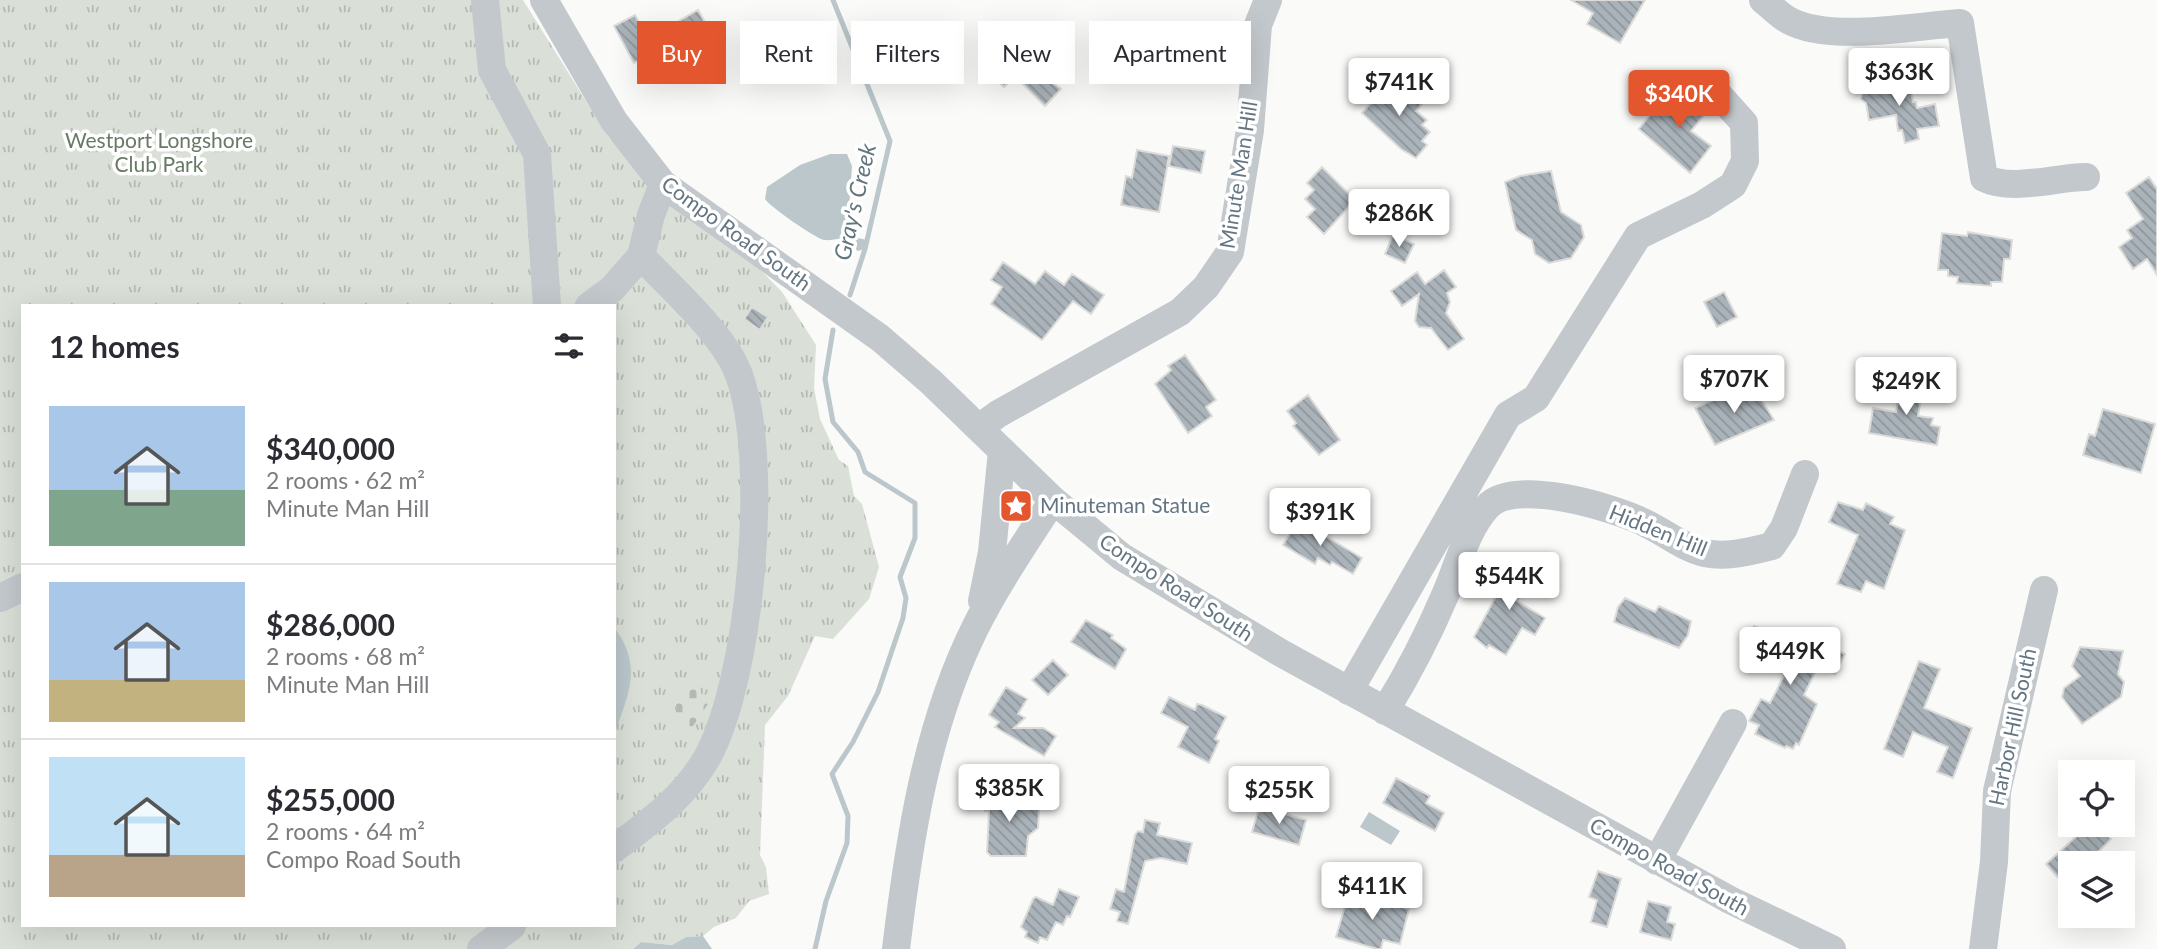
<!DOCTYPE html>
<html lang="en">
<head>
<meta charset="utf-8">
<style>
	body { margin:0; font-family:Lato,sans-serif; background:#f7f7f7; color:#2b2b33; height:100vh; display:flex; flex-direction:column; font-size:26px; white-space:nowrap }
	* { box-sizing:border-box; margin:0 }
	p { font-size:23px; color:#7c7c81 }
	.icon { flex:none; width:38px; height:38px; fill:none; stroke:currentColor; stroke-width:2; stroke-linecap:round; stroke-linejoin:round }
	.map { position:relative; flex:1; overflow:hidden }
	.drawer { position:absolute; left:21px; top:304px; width:595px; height:623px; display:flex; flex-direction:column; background:#fff; border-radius:0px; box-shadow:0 7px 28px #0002 }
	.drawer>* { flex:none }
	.hud { position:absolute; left:637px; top:21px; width:665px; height:63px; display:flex; gap:14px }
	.buttons { position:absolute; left:2058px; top:760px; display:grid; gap:14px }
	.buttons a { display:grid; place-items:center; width:77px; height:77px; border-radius:0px; background:#fff; box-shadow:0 7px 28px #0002; font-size:35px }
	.price { position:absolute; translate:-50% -60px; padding:0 16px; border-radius:7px; background:#fff; color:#222; font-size:23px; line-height:46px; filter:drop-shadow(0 2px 4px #0008) }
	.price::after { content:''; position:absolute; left:50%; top:42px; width:21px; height:16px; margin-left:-10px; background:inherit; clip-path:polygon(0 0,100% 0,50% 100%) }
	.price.selected { background:#e4572e; color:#fff }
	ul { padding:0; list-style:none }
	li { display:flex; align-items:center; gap:21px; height:175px; padding:0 28px }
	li+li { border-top:2px solid #e1e1e2 }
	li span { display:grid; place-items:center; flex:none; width:196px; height:140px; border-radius:0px; color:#555 }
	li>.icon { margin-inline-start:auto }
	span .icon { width:84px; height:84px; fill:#fffc; stroke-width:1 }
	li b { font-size:30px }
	h2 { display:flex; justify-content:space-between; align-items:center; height:84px; padding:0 28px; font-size:30px }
	.chip { padding:0 24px; border-radius:0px; background:#fff; box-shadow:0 7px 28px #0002; font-size:24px; line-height:63px }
	.chip.selected { background:#e4572e; color:#fff }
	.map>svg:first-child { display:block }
	.grass { fill:url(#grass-tufts); fill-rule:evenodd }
	.cemetery { fill:url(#cemetery-stones) }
	.water { fill:#bbc7cb }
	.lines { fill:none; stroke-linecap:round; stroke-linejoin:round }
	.stream { stroke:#bbc7cb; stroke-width:5 }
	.building { fill:url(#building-back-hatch); stroke:#dcdcda; stroke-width:2 }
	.minor { stroke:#c3c8cc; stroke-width:28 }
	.labels { text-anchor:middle; stroke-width:7; stroke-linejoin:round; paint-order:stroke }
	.park-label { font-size:21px; fill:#687a64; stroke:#fff }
	.street-label { font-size:21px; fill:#657683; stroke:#fff }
	.poi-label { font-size:21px; fill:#657683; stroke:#fff; text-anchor:start }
	.water-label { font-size:23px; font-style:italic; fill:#60757c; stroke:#fff }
</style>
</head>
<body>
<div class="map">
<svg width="2157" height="949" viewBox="0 0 2157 949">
	<defs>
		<pattern id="grass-tufts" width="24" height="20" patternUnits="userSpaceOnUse" patternTransform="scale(1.75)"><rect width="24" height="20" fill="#dadfd7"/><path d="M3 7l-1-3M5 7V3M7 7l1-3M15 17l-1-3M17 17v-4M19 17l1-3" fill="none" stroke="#b4b9b4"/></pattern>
		<pattern id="cemetery-stones" width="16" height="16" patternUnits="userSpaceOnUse" patternTransform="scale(1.75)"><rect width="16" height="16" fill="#dadfd7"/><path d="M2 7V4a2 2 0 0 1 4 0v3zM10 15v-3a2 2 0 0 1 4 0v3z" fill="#b4b9b4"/></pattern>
		<pattern id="building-back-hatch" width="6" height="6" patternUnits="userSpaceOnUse" patternTransform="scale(1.75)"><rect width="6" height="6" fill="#aab3b9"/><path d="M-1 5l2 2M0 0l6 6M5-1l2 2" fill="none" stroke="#8e969c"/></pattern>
	</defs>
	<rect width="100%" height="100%" fill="#fafaf8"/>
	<path class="grass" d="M 0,0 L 523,0 L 609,138 L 748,257 L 782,292 L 816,345 L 814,388 L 820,419 L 839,460 L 848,466 L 854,496 L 862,504 L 879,567 L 869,599 L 833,639 L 815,636 L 788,696 L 765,725 L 760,855 L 766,867 L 769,894 L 749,901 L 736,918 L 714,927 L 703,936 L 686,937 L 672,945 L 641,942 L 633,949 L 0,949 ZM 23,306 L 614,306 L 614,926 L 23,926 Z"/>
	<path class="cemetery" d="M 696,685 L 708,704 L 689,732 L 683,736 L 675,701 Z"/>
	<path class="water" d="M 830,154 L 847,154 L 852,166 L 849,208 L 855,221 L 858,238 L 867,240 L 865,249 L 857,251 L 852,238 C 842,237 833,241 824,240 C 815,238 769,206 765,199 L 767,187 L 800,165 Z
		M 614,627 C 643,666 629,693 614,735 Z
		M 1369,812 L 1400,831 L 1391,845 L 1360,827 Z
		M 703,936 L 712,949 L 633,949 L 641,942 L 672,945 L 686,937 Z"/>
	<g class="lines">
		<path class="stream" d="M 833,0 L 890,141 L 865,249 L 850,295
			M 815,949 L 826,901 L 847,843 L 848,816 L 832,774 L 853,742 L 878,692 L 903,618 L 906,598 L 900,577 L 915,538 L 915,503 L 865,472 L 858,452 L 833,422 L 825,379 L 833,330"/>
	</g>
	<path class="building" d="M 1571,0 L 1645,0 L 1620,43 L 1587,24 L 1593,13 Z
		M 698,10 L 708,28 L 660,56 L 655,56 L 653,52 L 634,63 L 614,26 L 635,15 L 648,39 Z
		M 1013,44 L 1039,68 L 1054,53 L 1068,67 L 1053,83 L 1061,89 L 1045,106 L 1015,76 L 1004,87 L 987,71 Z
		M 1393,78 L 1423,103 L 1416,111 L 1427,120 L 1422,125 L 1430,132 L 1422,141 L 1427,145 L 1416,158 L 1401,149 L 1362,113 Z
		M 1895,81 L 1909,81 L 1913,102 L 1916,102 L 1917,108 L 1935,104 L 1939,126 L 1917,129 L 1919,139 L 1905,143 L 1902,130 L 1898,131 L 1896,115 L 1869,120 L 1866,103 L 1861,99 L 1863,88 Z
		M 1681,89 L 1708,110 L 1691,131 L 1711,146 L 1690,173 L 1639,129 L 1654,110 L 1660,115 Z
		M 1173,146 L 1205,151 L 1201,173 L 1169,166 Z
		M 1137,150 L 1169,156 L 1159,212 L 1121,205 L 1126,176 L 1132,178 Z
		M 1322,167 L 1355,200 L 1324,234 L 1307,217 L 1315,209 L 1305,199 L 1314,190 L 1307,183 Z
		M 1551,171 L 1561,212 L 1581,225 L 1584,237 L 1571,258 L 1549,263 L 1535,254 L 1532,240 L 1516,230 L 1505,182 L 1520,176 Z
		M 2149,177 L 2157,189 L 2157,275 L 2147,259 L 2133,269 L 2119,247 L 2132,238 L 2127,230 L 2143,219 L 2126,193 Z
		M 1968,232 L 2012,240 L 2010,259 L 2004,259 L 2002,282 L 1991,282 L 1991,286 L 1957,283 L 1958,277 L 1948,276 L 1948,270 L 1938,270 L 1942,233 L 1967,236 Z
		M 1393,235 L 1414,244 L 1405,263 L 1385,254 Z
		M 1003,262 L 1035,284 L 1045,271 L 1064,285 L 1072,274 L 1104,295 L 1091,314 L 1073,301 L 1042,340 L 991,304 L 1002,287 L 991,280 Z
		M 1444,270 L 1456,287 L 1447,293 L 1450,302 L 1446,313 L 1464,339 L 1448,350 L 1431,328 L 1419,327 L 1415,321 L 1419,294 L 1402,306 L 1391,291 L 1417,272 L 1425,284 Z
		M 1724,292 L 1737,317 L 1717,327 L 1704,302 Z
		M 752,307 L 768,317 L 760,330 L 744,319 Z
		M 1185,355 L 1216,400 L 1206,407 L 1212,416 L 1188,433 L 1155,384 L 1171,370 L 1168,366 Z
		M 1902,378 L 1924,381 L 1918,416 L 1933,418 L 1931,425 L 1940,427 L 1937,445 L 1869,433 L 1873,408 L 1896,412 Z
		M 1746,385 L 1751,394 L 1756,391 L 1774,420 L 1715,445 L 1695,408 Z
		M 1308,395 L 1340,440 L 1319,455 L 1293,426 L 1296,423 L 1287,411 Z
		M 2103,409 L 2155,424 L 2141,473 L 2083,455 L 2089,434 L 2095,436 Z
		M 1838,502 L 1863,510 L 1866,503 L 1894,517 L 1890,524 L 1905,530 L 1884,589 L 1866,581 L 1861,592 L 1837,584 L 1858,535 L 1829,522 Z
		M 1298,520 L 1362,558 L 1353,574 L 1332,562 L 1330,565 L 1318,558 L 1315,564 L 1283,545 Z
		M 1517,557 L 1536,568 L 1517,601 L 1545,618 L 1535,635 L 1522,628 L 1506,655 L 1489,645 L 1487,648 L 1474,637 Z
		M 1625,598 L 1655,612 L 1659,606 L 1691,621 L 1688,635 L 1679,648 L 1614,622 L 1618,607 Z
		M 1086,620 L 1113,635 L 1111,638 L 1126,649 L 1115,669 L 1071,642 Z
		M 1754,626 L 1826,652 L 1829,646 L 1845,654 L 1835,674 L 1818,666 L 1804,695 L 1817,704 L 1799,745 L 1796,743 L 1793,749 L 1786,746 L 1785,748 L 1755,734 L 1759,725 L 1749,721 L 1761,699 L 1770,703 L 1790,664 L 1746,647 Z
		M 2080,647 L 2123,651 L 2118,674 L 2124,682 L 2121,697 L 2082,724 L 2062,697 L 2064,688 L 2080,676 L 2072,666 Z
		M 1053,660 L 1068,675 L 1048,695 L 1032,680 Z
		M 1919,661 L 1940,669 L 1924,708 L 1972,728 L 1953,778 L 1937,772 L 1948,747 L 1913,732 L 1903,757 L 1884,749 Z
		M 1006,687 L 1027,699 L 1018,714 L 1025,718 L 1014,728 L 1043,728 L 1056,736 L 1044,756 L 995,727 L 999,722 L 989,715 Z
		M 1169,697 L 1195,710 L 1197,704 L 1202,705 L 1226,717 L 1215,739 L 1219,741 L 1209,763 L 1178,747 L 1188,727 L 1161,713 Z
		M 1396,778 L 1430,796 L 1426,803 L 1444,813 L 1435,831 L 1383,803 Z
		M 987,789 L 1012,790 L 1012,801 L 1033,802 L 1039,809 L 1038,828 L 1028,836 L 1026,856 L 991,856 L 987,852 L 989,811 L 985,811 Z
		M 1259,807 L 1306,820 L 1299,845 L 1252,832 Z
		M 1145,820 L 1160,823 L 1157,835 L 1192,843 L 1187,864 L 1161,858 L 1145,861 L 1128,924 L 1117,921 L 1120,912 L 1110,909 L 1116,889 L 1124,892 L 1135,835 L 1138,831 L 1143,832 Z
		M 2090,824 L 2097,824 L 2111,839 L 2095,855 L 2102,863 L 2070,863 L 2070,891 L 2046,864 Z
		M 1598,871 L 1621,879 L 1607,927 L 1591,922 L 1597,900 L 1589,897 Z
		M 1059,889 L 1079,897 L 1070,917 L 1067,916 L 1063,925 L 1056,922 L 1047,940 L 1040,937 L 1038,943 L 1025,937 L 1027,932 L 1021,927 L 1033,899 L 1036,897 L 1053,905 Z
		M 1349,892 L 1409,909 L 1400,944 L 1383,940 L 1381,949 L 1377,949 L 1336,937 Z
		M 1648,901 L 1671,907 L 1667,922 L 1675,924 L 1671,940 L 1640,932 Z"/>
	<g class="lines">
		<path class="minor" d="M 485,0 L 492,70 L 537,154 L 547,306
			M 544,0 L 614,121 L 663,184 L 880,338 L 931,382 L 1053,500 L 1122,557 L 1281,653 L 1730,900 L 1832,949
			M 1763,0 C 1771,6 1779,15 1788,20 C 1829,43 1914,26 1960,23 L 1984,178 C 2012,192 2056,177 2086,177
			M 589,306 L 612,289 L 641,256
			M 979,428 L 998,414 L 1180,312 L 1206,287 L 1230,252 L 1250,130 L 1258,25 L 1268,0
			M 0,598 L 23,587
			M 982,601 L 992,552 L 1002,451
			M 1349,691 L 1508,415 L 1536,398 L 1638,236 L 1702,205 L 1733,185 L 1745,161 L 1744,123 L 1718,94
			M 1385,711 C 1408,674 1429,633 1446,593 C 1458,566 1466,530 1487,507 C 1513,477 1612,507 1643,522 C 1663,531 1683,548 1705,553 C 1727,558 1750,551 1772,546 L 1784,528 L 1805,474
			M 614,849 C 651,821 685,797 708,756 C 751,676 770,460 739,375 C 724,334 671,288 641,256 L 651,215 L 663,184
			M 1657,861 L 1733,723
			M 481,949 L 512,926
			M 896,949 C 909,841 926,727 975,628 C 997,584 1026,542 1053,500
			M 1983,949 L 1994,862 L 1997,791 L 2044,590"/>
	</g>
	<defs>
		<symbol id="sight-square" viewBox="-11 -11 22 22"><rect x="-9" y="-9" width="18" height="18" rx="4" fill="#e4572e" stroke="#fff"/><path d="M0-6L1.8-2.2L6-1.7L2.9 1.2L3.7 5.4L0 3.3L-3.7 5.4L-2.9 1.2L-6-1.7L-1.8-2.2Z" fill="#fff"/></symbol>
	</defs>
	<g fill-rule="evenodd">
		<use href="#sight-square" x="997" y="487" width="38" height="38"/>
	</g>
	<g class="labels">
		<g class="park-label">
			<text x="159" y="148">Westport Longshore<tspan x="159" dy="24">Club Park</tspan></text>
		</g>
		<g class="street-label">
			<text transform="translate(1239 175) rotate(-81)" y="7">Minute Man Hill</text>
			<text transform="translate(736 234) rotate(36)" y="7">Compo Road South</text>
			<text transform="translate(1658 531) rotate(22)" y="7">Hidden Hill</text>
			<text transform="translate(1176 588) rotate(33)" y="7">Compo Road South</text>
			<text transform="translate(2013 727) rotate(-78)" y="7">Harbor Hill South</text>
			<text transform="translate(1669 867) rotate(29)" y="7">Compo Road South</text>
		</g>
		<g class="poi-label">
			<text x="1040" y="513">Minuteman Statue</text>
		</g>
		<g class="water-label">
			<text transform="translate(855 202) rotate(-77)" y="8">Gray's Creek</text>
		</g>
	</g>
</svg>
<div class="buttons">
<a><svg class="icon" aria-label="locate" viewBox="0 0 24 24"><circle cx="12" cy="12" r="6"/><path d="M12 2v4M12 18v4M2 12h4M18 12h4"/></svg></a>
<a><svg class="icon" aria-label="layers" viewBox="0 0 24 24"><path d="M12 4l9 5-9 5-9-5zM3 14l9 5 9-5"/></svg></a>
</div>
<b class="price" style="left:1899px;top:108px">$363K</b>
<b class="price" style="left:1399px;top:118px">$741K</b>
<b class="price selected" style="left:1679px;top:130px">$340K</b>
<b class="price" style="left:1399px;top:249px">$286K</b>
<b class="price" style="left:1734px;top:415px">$707K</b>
<b class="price" style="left:1906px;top:417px">$249K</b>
<b class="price" style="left:1320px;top:548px">$391K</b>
<b class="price" style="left:1509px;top:612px">$544K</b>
<b class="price" style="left:1790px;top:687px">$449K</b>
<b class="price" style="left:1009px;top:824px">$385K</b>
<b class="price" style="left:1279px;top:826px">$255K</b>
<b class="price" style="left:1372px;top:922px">$411K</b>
<div class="hud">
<a class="chip selected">Buy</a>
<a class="chip">Rent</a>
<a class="chip">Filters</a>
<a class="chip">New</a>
<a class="chip">Apartment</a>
</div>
<section class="drawer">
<h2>12 homes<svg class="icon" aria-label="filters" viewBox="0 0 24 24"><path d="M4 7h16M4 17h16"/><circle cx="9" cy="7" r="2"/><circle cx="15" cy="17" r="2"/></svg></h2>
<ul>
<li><span style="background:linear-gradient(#a9c7e8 60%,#7fa58c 0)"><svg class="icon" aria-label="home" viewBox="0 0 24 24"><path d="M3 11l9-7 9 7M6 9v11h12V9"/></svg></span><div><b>$340,000</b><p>2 rooms · 62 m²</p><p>Minute Man Hill</p></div></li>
<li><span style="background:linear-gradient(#a9c7e8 70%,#c2b280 0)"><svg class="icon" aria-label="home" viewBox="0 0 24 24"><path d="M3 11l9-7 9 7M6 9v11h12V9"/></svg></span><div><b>$286,000</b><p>2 rooms · 68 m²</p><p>Minute Man Hill</p></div></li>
<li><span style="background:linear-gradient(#bfe0f5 70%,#b9a48a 0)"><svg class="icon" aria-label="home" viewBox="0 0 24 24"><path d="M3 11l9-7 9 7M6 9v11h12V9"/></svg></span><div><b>$255,000</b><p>2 rooms · 64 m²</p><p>Compo Road South</p></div></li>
</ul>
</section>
</div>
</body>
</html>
